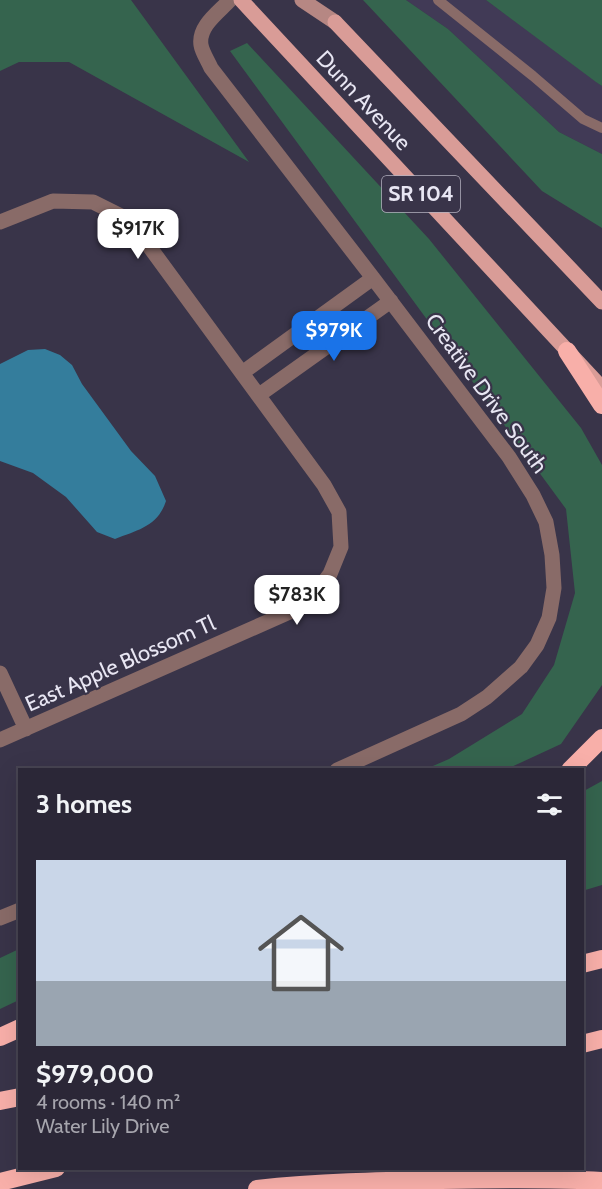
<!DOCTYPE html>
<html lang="en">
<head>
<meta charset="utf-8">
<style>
	body { margin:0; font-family:Cabin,sans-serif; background:#332f3f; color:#f1f3f6; height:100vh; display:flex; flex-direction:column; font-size:22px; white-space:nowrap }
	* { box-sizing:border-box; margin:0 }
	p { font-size:20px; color:#a6a5ad }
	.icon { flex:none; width:33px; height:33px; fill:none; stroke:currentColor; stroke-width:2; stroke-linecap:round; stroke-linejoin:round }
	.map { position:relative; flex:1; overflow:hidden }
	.sheet { position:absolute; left:18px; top:768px; width:566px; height:402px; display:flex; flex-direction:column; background:#2b2737; border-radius:0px; box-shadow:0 6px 24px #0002,0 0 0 2px #474452 }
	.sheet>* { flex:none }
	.price { position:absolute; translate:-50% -51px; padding:0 14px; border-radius:12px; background:#fff; color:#222; font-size:20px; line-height:39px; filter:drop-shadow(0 2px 3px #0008) }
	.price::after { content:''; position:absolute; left:50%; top:36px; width:18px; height:14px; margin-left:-9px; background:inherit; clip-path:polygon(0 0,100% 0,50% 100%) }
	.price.current { background:#1a73e8; color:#fff }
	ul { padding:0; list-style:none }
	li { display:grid; align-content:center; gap:12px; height:318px; padding:0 18px }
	li span { display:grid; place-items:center; height:186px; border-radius:0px; color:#555 }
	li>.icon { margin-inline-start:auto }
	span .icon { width:108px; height:108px; fill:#fffc; stroke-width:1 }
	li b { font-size:26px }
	h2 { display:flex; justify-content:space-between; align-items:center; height:72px; padding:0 18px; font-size:26px }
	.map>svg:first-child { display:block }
	.built { fill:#413a56 }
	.green { fill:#35644e }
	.water { fill:#347d9c }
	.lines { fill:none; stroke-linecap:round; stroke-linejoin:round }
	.service { stroke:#896b68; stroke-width:10 }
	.minor { stroke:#896b68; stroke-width:15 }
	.secondary { stroke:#b68783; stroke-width:15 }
	.primary { stroke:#d99c97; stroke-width:15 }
	.motorway { stroke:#f8afa9; stroke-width:18 }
	.labels { text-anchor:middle; stroke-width:4.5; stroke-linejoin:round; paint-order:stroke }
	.shield { fill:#393449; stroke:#b4b1c0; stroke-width:1.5 }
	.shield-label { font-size:21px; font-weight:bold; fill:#e8e6f3 }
	.street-label { font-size:22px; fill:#e8e6f3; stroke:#393449 }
</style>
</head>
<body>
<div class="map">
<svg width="602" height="1189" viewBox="0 0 602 1189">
	<rect width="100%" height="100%" fill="#393449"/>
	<path class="built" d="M 406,0 L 486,0 L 602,86 L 602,154 L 559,132 L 448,29 Z"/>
	<path class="green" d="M 0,0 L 131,0 L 249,162 L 69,62 L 19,62 L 0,71 Z
		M 363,0 L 406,0 L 448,29 L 559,132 L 602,154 L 602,228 L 542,191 Z
		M 486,0 L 602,0 L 602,86 L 596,82 Z
		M 247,43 L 429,239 L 581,428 L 602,465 L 602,685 L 561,744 L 507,769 L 426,769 L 449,759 L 522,714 L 554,665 L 575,593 L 566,509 L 230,51 Z
		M 602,781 L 602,885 L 582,891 L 582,792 Z
		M 19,949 L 19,1000 L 0,1009 L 0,958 Z"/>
	<path class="water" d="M 45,349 L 60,355 L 72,365 L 82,384 L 131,451 L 155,476 L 166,501 C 158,526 138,530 115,539 L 97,532 L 66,497 L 33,473 L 0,461 L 0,364 L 28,350 Z"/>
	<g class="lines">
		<path class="service" d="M 438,0 L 533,76 L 583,119 L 602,128"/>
		<path class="minor" d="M 230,0 C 219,12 198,26 201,45 C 202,52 208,61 211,68 L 373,278 L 509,457 L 533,495 L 546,522 L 552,555 L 554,588 L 549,618 L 537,645 L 521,667 L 487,697 L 461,714 L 337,770
			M 0,222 L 53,201 L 93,202 L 127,219 L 143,238 L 324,485 L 339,512 L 341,547 L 330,574 L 314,595 L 292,611 L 0,740
			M 242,373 L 373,278
			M 259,395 L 391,301
			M 0,673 L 26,729
			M 0,918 L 20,910"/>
		<path class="secondary" d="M 302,0 L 335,22"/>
		<path class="primary" d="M 241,0 L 602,388
			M 335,22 L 602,302"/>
		<path class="motorway" d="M 567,351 L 602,405
			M 570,770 L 602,738
			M 582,964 L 602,959
			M 0,1037 L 20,1028
			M 582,1044 L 602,1039
			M 0,1101 L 20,1097
			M 0,1182 L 56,1168
			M 257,1189 C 318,1182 379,1181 441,1180 C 494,1179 548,1178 602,1181"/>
	</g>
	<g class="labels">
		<rect class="shield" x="382" y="176" width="78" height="36" rx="4.5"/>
		<g class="shield-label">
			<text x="421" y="201">SR 104</text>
		</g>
		<g class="street-label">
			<text transform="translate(364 100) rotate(47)" y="8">Dunn Avenue</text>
			<text transform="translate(487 393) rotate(54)" y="8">Creative Drive South</text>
			<text transform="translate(120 663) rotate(-24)" y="8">East Apple Blossom Tl</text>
		</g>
	</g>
</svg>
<b class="price" style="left:138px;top:260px">$917K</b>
<b class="price current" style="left:334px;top:362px">$979K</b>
<b class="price" style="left:297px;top:626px">$783K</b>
<section class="sheet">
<h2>3 homes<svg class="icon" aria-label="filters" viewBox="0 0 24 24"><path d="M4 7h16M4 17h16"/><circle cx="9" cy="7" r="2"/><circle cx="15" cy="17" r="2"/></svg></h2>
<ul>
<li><span style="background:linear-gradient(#c9d6e8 65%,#9aa5b1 0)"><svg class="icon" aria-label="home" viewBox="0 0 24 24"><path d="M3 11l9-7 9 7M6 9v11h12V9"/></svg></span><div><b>$979,000</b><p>4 rooms · 140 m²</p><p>Water Lily Drive</p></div></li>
</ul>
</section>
</div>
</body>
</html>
